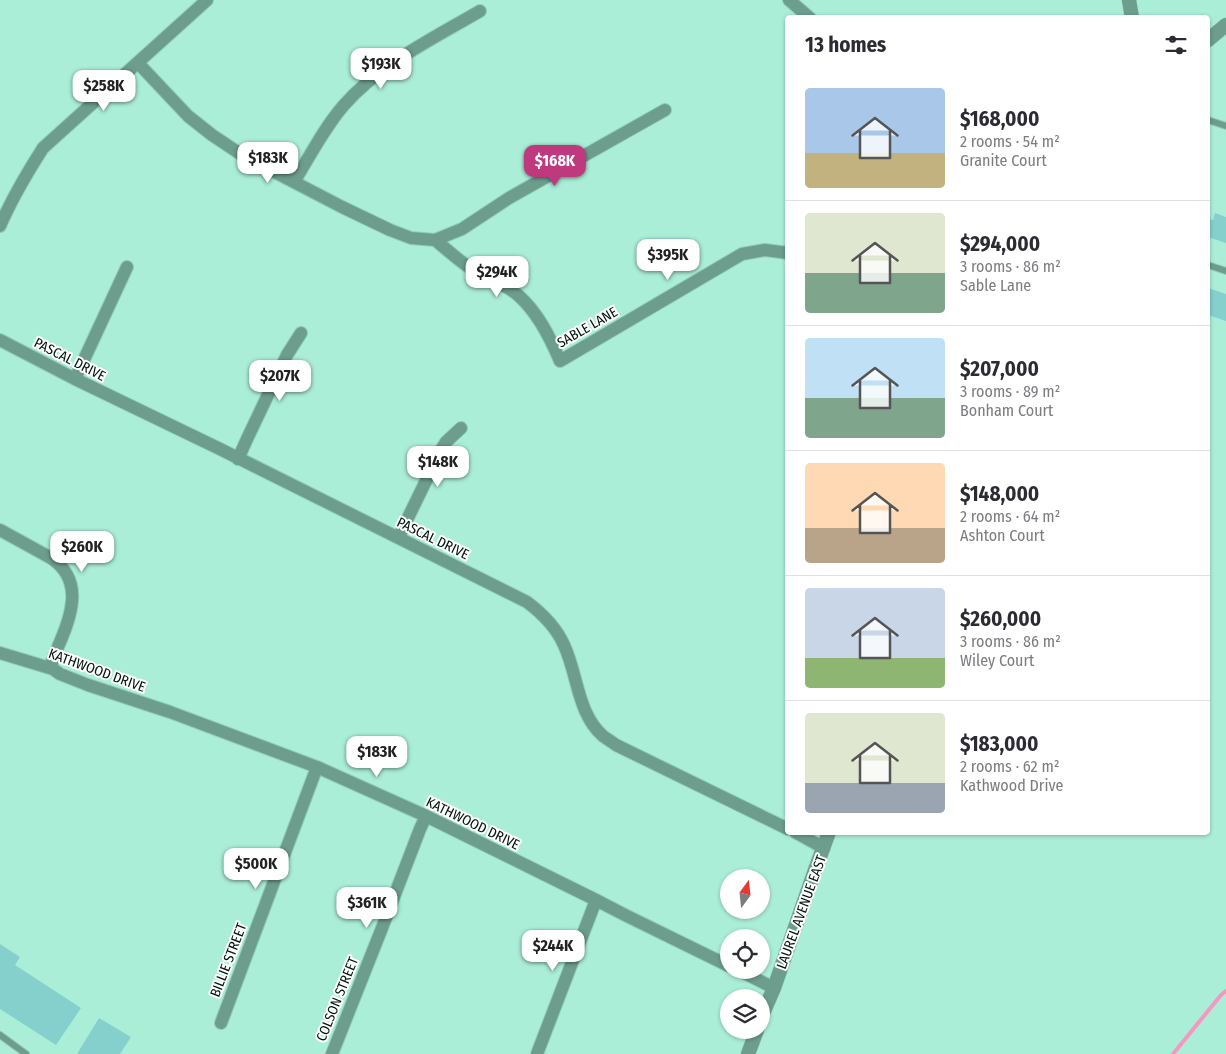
<!DOCTYPE html>
<html lang="en">
<head>
<meta charset="utf-8">
<style>
	body { margin:0; font-family:"Fira Sans Condensed",sans-serif; background:#f7f7f7; color:#2b2b33; height:100vh; display:flex; flex-direction:column; font-size:19px; white-space:nowrap }
	* { box-sizing:border-box; margin:0 }
	p { font-size:16px; color:#7c7c81 }
	.icon { flex:none; width:28px; height:28px; fill:none; stroke:currentColor; stroke-width:2; stroke-linecap:round; stroke-linejoin:round }
	.map { position:relative; flex:1; overflow:hidden }
	.drawer { position:absolute; left:785px; top:15px; width:425px; height:820px; display:flex; flex-direction:column; background:#fff; border-radius:5px; box-shadow:0 1px 4px #0004 }
	.drawer>* { flex:none }
	.needle { width:32px; rotate:15deg }
	.fabs { position:absolute; left:720px; top:869px; display:grid; gap:10px }
	.fabs a { display:grid; place-items:center; width:50px; height:50px; border-radius:50%; background:#fff; box-shadow:0 1px 4px #0004; font-size:25px }
	.price { position:absolute; translate:-50% -42px; padding:0 11px; border-radius:10px; background:#fff; color:#222; font-size:16px; line-height:32px; filter:drop-shadow(0 1px 2px #0008) }
	.price::after { content:''; position:absolute; left:50%; top:30px; width:15px; height:11px; margin-left:-8px; background:inherit; clip-path:polygon(0 0,100% 0,50% 100%) }
	.price.active { background:#be397e; color:#fff }
	ul { padding:0; list-style:none }
	li { display:flex; align-items:center; gap:15px; height:125px; padding:0 20px }
	li+li { border-top:1px solid #e1e1e2 }
	li span { display:grid; place-items:center; flex:none; width:140px; height:100px; border-radius:5px; color:#555 }
	li>.icon { margin-inline-start:auto }
	span .icon { width:60px; height:60px; fill:#fffc; stroke-width:1 }
	li b { font-size:21px }
	h2 { display:flex; justify-content:space-between; align-items:center; height:60px; padding:0 20px; font-size:21px }
	.map>svg:first-child { display:block }
	.lines { fill:none; stroke-linecap:round; stroke-linejoin:round }
	.stream { stroke:#f797c1; stroke-width:4 }
	.building { fill:#85d0cd }
	.service-casing { stroke:#8fcbb8; stroke-width:8 }
	.minor-casing { stroke:#8fcbb8; stroke-width:14 }
	.tertiary-casing { stroke:#8fcbb8; stroke-width:15 }
	.service { stroke:#6d9d8d; stroke-width:6 }
	.minor { stroke:#6d9d8d; stroke-width:12 }
	.tertiary { stroke:#6d9d8d; stroke-width:14 }
	.labels { text-anchor:middle; stroke-width:4; stroke-linejoin:round; paint-order:stroke }
	.street-label { font-size:14px; fill:#00130d; stroke:#fefefe }
</style>
</head>
<body>
<div class="map">
<svg width="1226" height="1054" viewBox="0 0 1226 1054">
	<rect width="100%" height="100%" fill="#aaeed8"/>
	<g class="lines">
		<path class="stream" d="M 1173,1054 L 1221,995 L 1226,991"/>
	</g>
	<path class="building" d="M 1215,213 L 1226,217 L 1226,243 L 1208,237 L 1208,219 L 1213,220 Z
		M 1208,288 L 1226,294 L 1226,321 L 1208,315 Z
		M 0,944 L 20,957 L 15,965 L 81,1008 L 56,1045 L 0,1009 Z
		M 99,1018 L 131,1037 L 120,1054 L 77,1054 Z"/>
	<g class="lines">
		<defs>
			<path id="service" d="M 1208,120 L 1226,126
				M 1208,265 L 1226,271
				M 0,1035 L 26,1054"/>
			<path id="minor" d="M 789,0 L 810,18
				M 138,63 L 188,116 L 212,135 L 242,155 L 342,207 L 390,230 L 411,238 L 435,240 L 462,229 L 509,198 L 665,110
				M 294,182 C 310,156 324,128 344,105 C 380,64 434,38 480,11
				M 0,226 C 12,198 27,173 43,148 L 207,0
				M 435,240 C 449,251 462,264 478,273 C 491,280 507,285 519,296 C 538,313 550,337 560,361 L 742,254 L 765,250 L 788,253
				M 0,340 L 75,379 L 220,449 L 527,602 C 543,614 556,627 564,645 C 578,675 577,713 603,736 C 607,739 612,742 616,745 L 788,829
				M 75,379 L 127,267
				M 238,459 L 247,439 L 287,355 L 301,333
				M 0,530 L 51,558 C 90,584 66,627 52,661 L 52,666 L 53,669
				M 399,538 L 402,530 L 441,450 L 446,442 L 461,428
				M 0,653 L 53,669 L 60,674 L 88,685 L 170,712 L 317,767 L 426,816 L 596,900 L 627,916 L 729,966
				M 795,832 L 824,848
				M 738,970 L 774,988
				M 221,1023 L 317,767
				M 332,1054 L 382,928 L 420,829 L 426,816
				M 537,1054 L 596,900"/>
			<path id="tertiary" d="M 1129,0 L 1132,18
				M 1208,40 L 1226,25
				M 761,1018 L 774,988 L 814,873 L 829,832
				M 748,1054 L 757,1030"/>
		</defs>
		<use href="#service" class="service-casing"/>
		<use href="#minor" class="minor-casing"/>
		<use href="#tertiary" class="tertiary-casing"/>
		<use href="#service" class="service"/>
		<use href="#minor" class="minor"/>
		<use href="#tertiary" class="tertiary"/>
	</g>
	<g class="labels">
		<g class="street-label">
			<text transform="translate(587 327) rotate(-30)" y="5">SABLE LANE</text>
			<text transform="translate(70 359) rotate(27)" y="5">PASCAL DRIVE</text>
			<text transform="translate(433 538) rotate(26)" y="5">PASCAL DRIVE</text>
			<text transform="translate(97 670) rotate(20)" y="5">KATHWOOD DRIVE</text>
			<text transform="translate(473 823) rotate(26)" y="5">KATHWOOD DRIVE</text>
			<text transform="translate(801 912) rotate(-70)" y="5">LAUREL AVENUE EAST</text>
			<text transform="translate(228 960) rotate(-69)" y="5">BILLIE STREET</text>
			<text transform="translate(337 999) rotate(-68)" y="5">COLSON STREET</text>
		</g>
	</g>
</svg>
<div class="fabs">
<a><svg class="needle" viewBox="-14 -14 28 28"><path d="M0-13l5 13h-10z" fill="#e53935"/><path d="M0 13l5-13h-10z" fill="#7c7c81"/></svg></a>
<a><svg class="icon" aria-label="locate" viewBox="0 0 24 24"><circle cx="12" cy="12" r="6"/><path d="M12 2v4M12 18v4M2 12h4M18 12h4"/></svg></a>
<a><svg class="icon" aria-label="layers" viewBox="0 0 24 24"><path d="M12 4l9 5-9 5-9-5zM3 14l9 5 9-5"/></svg></a>
</div>
<b class="price" style="left:381px;top:90px">$193K</b>
<b class="price" style="left:104px;top:112px">$258K</b>
<b class="price" style="left:268px;top:184px">$183K</b>
<b class="price active" style="left:555px;top:187px">$168K</b>
<b class="price" style="left:668px;top:281px">$395K</b>
<b class="price" style="left:497px;top:298px">$294K</b>
<b class="price" style="left:280px;top:402px">$207K</b>
<b class="price" style="left:438px;top:488px">$148K</b>
<b class="price" style="left:82px;top:573px">$260K</b>
<b class="price" style="left:377px;top:778px">$183K</b>
<b class="price" style="left:256px;top:890px">$500K</b>
<b class="price" style="left:367px;top:929px">$361K</b>
<b class="price" style="left:553px;top:972px">$244K</b>
<section class="drawer">
<h2>13 homes<svg class="icon" aria-label="filters" viewBox="0 0 24 24"><path d="M4 7h16M4 17h16"/><circle cx="9" cy="7" r="2"/><circle cx="15" cy="17" r="2"/></svg></h2>
<ul>
<li><span style="background:linear-gradient(#a9c7e8 65%,#c2b280 0)"><svg class="icon" aria-label="home" viewBox="0 0 24 24"><path d="M3 11l9-7 9 7M6 9v11h12V9"/></svg></span><div><b>$168,000</b><p>2 rooms · 54 m²</p><p>Granite Court</p></div></li>
<li><span style="background:linear-gradient(#dfe7d0 60%,#7fa58c 0)"><svg class="icon" aria-label="home" viewBox="0 0 24 24"><path d="M3 11l9-7 9 7M6 9v11h12V9"/></svg></span><div><b>$294,000</b><p>3 rooms · 86 m²</p><p>Sable Lane</p></div></li>
<li><span style="background:linear-gradient(#bfe0f5 60%,#7fa58c 0)"><svg class="icon" aria-label="home" viewBox="0 0 24 24"><path d="M3 11l9-7 9 7M6 9v11h12V9"/></svg></span><div><b>$207,000</b><p>3 rooms · 89 m²</p><p>Bonham Court</p></div></li>
<li><span style="background:linear-gradient(#ffd9b3 65%,#b9a48a 0)"><svg class="icon" aria-label="home" viewBox="0 0 24 24"><path d="M3 11l9-7 9 7M6 9v11h12V9"/></svg></span><div><b>$148,000</b><p>2 rooms · 64 m²</p><p>Ashton Court</p></div></li>
<li><span style="background:linear-gradient(#c9d6e8 70%,#8fb573 0)"><svg class="icon" aria-label="home" viewBox="0 0 24 24"><path d="M3 11l9-7 9 7M6 9v11h12V9"/></svg></span><div><b>$260,000</b><p>3 rooms · 86 m²</p><p>Wiley Court</p></div></li>
<li><span style="background:linear-gradient(#dfe7d0 70%,#9aa5b1 0)"><svg class="icon" aria-label="home" viewBox="0 0 24 24"><path d="M3 11l9-7 9 7M6 9v11h12V9"/></svg></span><div><b>$183,000</b><p>2 rooms · 62 m²</p><p>Kathwood Drive</p></div></li>
</ul>
</section>
</div>
</body>
</html>
